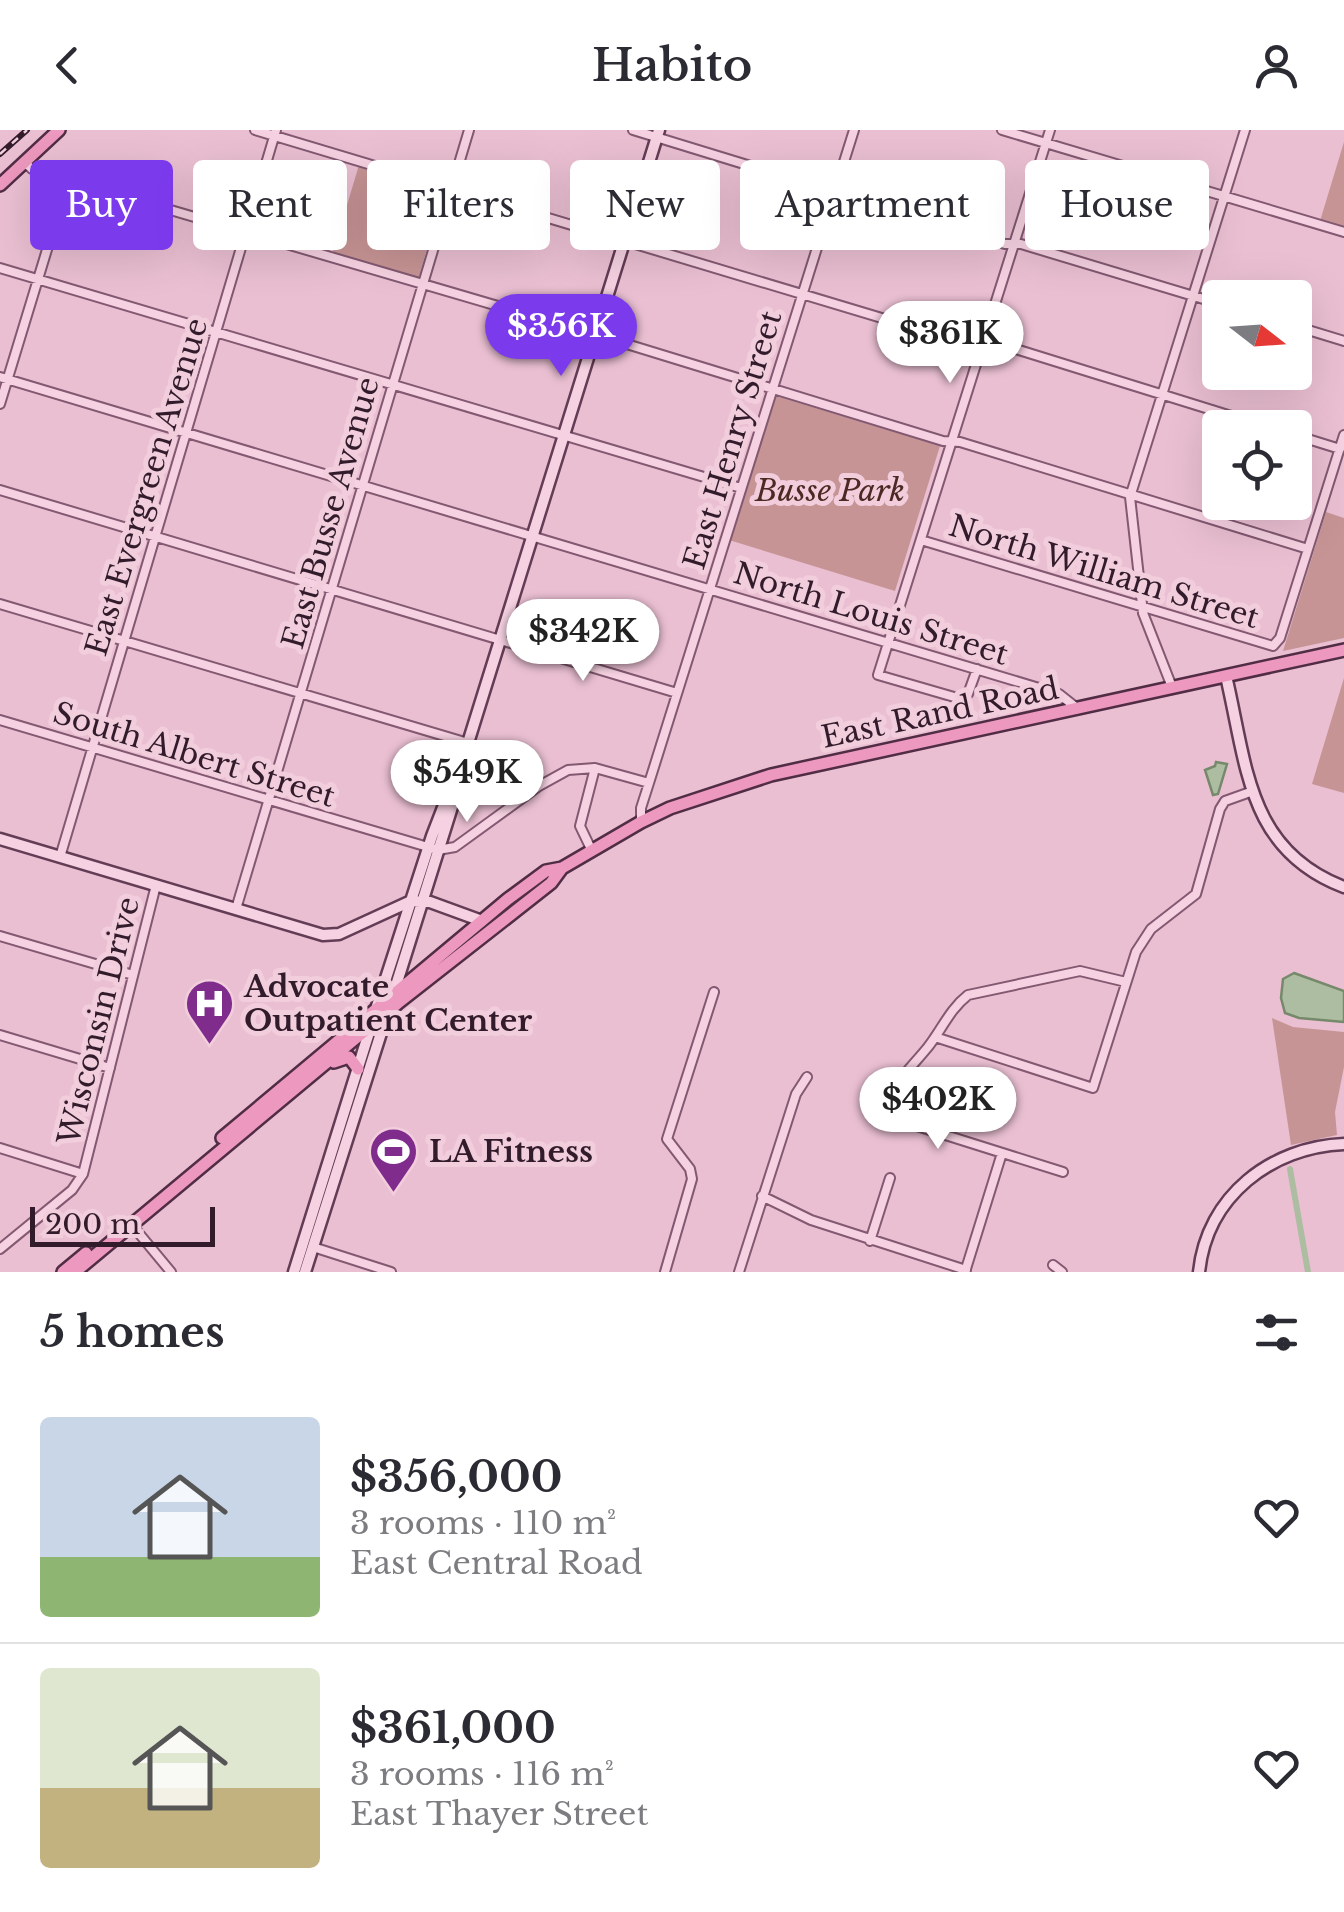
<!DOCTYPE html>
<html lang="en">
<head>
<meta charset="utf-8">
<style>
	body { margin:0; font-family:"Libre Baskerville",serif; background:#f2f2f3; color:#2b2b33; height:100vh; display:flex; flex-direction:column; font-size:38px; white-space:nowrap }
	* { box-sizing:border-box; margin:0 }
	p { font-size:32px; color:#7c7c81 }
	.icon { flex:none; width:55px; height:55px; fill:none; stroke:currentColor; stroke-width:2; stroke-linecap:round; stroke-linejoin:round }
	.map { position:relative; height:1142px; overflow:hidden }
	.drawer { display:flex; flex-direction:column; background:#fff; flex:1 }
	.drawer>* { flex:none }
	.top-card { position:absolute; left:30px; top:30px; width:1285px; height:90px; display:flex; gap:20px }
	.needle { width:65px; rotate:107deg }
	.fabs { position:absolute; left:1202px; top:150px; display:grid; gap:20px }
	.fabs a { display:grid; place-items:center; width:110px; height:110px; border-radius:10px; background:#fff; box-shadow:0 10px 40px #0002; font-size:50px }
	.scale { position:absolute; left:30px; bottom:25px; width:185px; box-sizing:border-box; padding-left:10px; border:5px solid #321c2b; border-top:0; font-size:28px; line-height:35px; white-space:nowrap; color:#321c2b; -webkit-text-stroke:8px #f2cedd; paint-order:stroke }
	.price { position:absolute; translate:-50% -85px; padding:0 22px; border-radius:35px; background:#fff; color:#222; font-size:32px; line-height:65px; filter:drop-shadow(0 2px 5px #0008) }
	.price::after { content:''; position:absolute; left:50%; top:60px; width:30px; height:22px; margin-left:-15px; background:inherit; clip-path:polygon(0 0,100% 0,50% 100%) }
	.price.on { background:#7c3aed; color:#fff }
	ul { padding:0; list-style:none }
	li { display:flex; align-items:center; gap:30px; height:250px; padding:0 40px }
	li+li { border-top:2px solid #e1e1e2 }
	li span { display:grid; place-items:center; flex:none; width:280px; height:200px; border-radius:10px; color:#555 }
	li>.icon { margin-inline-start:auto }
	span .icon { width:120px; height:120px; fill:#fffc; stroke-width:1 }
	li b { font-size:42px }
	h2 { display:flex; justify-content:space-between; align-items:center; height:120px; padding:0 40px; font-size:42px }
	.chip { padding:0 35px; border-radius:10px; background:#fff; box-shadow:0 10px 40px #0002; font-size:35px; line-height:90px }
	.chip.on { background:#7c3aed; color:#fff }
	header { display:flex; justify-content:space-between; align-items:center; height:130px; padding:0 40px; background:#fff; font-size:45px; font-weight:600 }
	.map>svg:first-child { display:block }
	.green { fill:#c79495 }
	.water { fill:#adbda2; stroke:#76896a; stroke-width:2.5 }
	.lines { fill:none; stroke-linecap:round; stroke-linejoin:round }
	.canal { stroke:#adbda2; stroke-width:6 }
	.street-casing { stroke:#825971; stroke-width:12 }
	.secondary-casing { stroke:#633c55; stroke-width:15 }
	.primary-casing { stroke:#502d44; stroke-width:16 }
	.street { stroke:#f6d1e1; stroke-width:8 }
	.secondary { stroke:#f6d1e1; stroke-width:10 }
	.primary { stroke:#ed98be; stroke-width:11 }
	.rail-casing { stroke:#321c2b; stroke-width:6 }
	.rail { stroke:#f2cedd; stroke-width:2.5; stroke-dasharray:8; stroke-linecap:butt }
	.labels { text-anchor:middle; stroke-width:10; stroke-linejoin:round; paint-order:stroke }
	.street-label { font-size:30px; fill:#321c2b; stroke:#f2cedd }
	.park-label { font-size:30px; font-style:italic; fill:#4d2924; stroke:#f2cedd }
	.poi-label { font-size:30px; font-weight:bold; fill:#321c2b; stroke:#f2cedd; text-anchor:start }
</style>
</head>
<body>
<header><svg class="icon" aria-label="back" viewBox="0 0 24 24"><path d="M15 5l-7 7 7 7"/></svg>Habito<svg class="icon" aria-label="person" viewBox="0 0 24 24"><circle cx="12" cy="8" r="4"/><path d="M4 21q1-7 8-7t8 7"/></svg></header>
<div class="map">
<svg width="1344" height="1142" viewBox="0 0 1344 1142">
	<rect width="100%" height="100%" fill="#eabfd2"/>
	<path class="green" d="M 1344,12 L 1344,98 L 1320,91 Z
		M 359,35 L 443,61 L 419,147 L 416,149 L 332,125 Z
		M 776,266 L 940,316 L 895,461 L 729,410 Z
		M 1326,382 L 1344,388 L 1344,508 L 1283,521 Z
		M 1344,548 L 1344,663 L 1312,654 Z
		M 1272,888 L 1293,897 L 1344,902 L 1344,937 L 1335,982 L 1337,1005 L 1291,1015 Z"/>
	<path class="water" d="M 1216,632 L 1227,634 L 1218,664 L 1213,665 L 1205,640 L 1215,636 Z
		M 1294,843 L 1344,861 L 1344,892 L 1299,888 L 1285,883 L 1281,868 L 1283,849 Z"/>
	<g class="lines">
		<path class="canal" d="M 1290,1039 L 1308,1142"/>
		<defs>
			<path id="street" d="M 255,0 L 975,216 L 983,211 L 993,212 L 1270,298
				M 633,0 L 1005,114 L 1021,114 L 1220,174
				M 1002,0 L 1344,102
				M 24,32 L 32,39 L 58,47 L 607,208 L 943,311 L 960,312 L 1308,419
				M 0,138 L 741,358
				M 1295,196 L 1344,211
				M 0,247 L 1059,564 L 1078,579
				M 0,274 L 56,90 L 58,47
				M 1295,305 L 1340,319
				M 0,360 L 677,563
				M 921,410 L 1273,516 L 1280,508 L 1344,305
				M 0,474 L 468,613
				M 977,539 L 968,564 L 961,569 L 878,545 L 1050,0
				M 1172,557 L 1143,483 L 1130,367 L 1245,0
				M 0,590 L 438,720 L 455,717 L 539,656 L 568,640 L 595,638 L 649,653
				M 641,692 L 641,678 L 649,653 L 854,0
				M 591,719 L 580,696 L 595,638
				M 60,727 L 276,0
				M 236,779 L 469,0
				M 0,806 L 133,845
				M 0,905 L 110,938
				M 935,907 L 1093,958 L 1136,822 L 1151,799 L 1196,764 L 1220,679 L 1225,671 L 1253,661
				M 0,1018 L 83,1044
				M 1063,1042 L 885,986 C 896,948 905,945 928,917 C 942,899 950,879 968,865 L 1080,841 L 1126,852
				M 762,1066 L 811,1090 L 966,1140
				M 132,1095 L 171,1142
				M 870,1111 L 890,1048
				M 313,1117 L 391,1142
				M 0,1119 L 72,1060 L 83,1044 L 156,755
				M 1053,1135 L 1062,1142
				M 665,1142 L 692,1049 L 690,1039 L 667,1009 L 714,862
				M 739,1142 L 796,964 L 807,947
				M 965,1142 L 1002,1023"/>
			<path id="secondary" d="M 1226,546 C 1247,635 1247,720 1344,757
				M 0,709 L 323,805 L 339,804 L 411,771 L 430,772 L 482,791
				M 393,865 L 467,629
				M 376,879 L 432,706 L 468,613 L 659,0
				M 294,1142 L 371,896
				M 305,1142 L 388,881
				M 1199,1142 C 1207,1066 1271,1017 1344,1014"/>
			<path id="primary" d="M 0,55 L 59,0
				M 334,932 L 349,927 L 358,939
				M 222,1008 L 508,769 L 546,741 L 562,738
				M 63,1142 L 86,1123
				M 75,1142 L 398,873 L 551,753 L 562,738 L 641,692 L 670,678 L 771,645 L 1344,520"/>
		</defs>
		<use href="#street" class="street-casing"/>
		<use href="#secondary" class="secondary-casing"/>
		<use href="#primary" class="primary-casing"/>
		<use href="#street" class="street"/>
		<use href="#secondary" class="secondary"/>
		<use href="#primary" class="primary"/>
		<defs>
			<path id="rail" d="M 0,24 L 27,0"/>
		</defs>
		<use href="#rail" class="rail-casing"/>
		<use href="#rail" class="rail"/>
	</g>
	<defs>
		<symbol id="hospital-pin" viewBox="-11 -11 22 30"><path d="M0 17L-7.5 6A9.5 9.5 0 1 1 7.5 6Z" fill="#7f2c8d" stroke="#f2cedd"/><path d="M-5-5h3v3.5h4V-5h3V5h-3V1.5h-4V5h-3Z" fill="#fff"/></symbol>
		<symbol id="stadium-pin" viewBox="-11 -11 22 30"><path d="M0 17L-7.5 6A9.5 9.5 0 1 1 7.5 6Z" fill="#7f2c8d" stroke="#f2cedd"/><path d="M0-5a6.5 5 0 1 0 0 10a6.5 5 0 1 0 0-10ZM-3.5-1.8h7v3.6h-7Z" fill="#fff"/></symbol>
	</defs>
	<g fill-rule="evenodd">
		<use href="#hospital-pin" x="182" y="846" width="55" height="75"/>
		<use href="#stadium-pin" x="366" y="994" width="55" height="75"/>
	</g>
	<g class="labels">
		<g class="street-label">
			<text transform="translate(733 310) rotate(-73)" y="10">East Henry Street</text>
			<text transform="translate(147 357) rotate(-73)" y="10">East Evergreen Avenue</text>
			<text transform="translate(331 383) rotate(-74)" y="10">East Busse Avenue</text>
			<text transform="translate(1104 442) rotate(17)" y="10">North William Street</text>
			<text transform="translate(871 484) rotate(17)" y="10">North Louis Street</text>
			<text transform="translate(940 583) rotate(-12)" y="10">East Rand Road</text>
			<text transform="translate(194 625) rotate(17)" y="10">South Albert Street</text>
			<text transform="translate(99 891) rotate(-76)" y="10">Wisconsin Drive</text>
		</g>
		<g class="park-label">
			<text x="830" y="371">Busse Park</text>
		</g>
		<g class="poi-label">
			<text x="244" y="867">Advocate<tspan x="244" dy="34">Outpatient Center</tspan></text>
			<text x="429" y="1032">LA Fitness</text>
		</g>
	</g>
</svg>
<div class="fabs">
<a><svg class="needle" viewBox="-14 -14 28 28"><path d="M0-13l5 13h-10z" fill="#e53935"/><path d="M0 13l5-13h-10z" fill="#7c7c81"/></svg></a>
<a><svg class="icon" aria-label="locate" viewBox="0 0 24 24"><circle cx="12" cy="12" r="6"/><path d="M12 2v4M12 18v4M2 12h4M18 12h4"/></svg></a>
</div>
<div class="scale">200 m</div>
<b class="price on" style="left:561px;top:249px">$356K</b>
<b class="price" style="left:950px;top:256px">$361K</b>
<b class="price" style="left:583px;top:554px">$342K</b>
<b class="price" style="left:467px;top:695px">$549K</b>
<b class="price" style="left:938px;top:1022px">$402K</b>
<div class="top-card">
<a class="chip on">Buy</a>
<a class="chip">Rent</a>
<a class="chip">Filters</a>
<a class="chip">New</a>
<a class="chip">Apartment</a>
<a class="chip">House</a>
</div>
</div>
<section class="drawer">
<h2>5 homes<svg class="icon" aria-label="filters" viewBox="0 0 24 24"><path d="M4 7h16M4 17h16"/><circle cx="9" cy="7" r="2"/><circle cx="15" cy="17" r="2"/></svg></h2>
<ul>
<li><span style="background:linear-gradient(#c9d6e8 70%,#8fb573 0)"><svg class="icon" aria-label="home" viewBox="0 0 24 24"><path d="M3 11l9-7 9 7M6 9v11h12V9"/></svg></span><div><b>$356,000</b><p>3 rooms · 110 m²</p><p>East Central Road</p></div><svg class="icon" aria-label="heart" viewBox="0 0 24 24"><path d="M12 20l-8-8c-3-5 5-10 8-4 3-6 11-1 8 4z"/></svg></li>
<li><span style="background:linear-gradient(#dfe7d0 60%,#c2b280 0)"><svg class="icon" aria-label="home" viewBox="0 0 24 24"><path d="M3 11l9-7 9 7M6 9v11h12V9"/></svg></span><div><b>$361,000</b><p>3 rooms · 116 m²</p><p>East Thayer Street</p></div><svg class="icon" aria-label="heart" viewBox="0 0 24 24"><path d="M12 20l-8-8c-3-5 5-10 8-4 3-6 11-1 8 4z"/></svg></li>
</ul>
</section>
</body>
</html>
